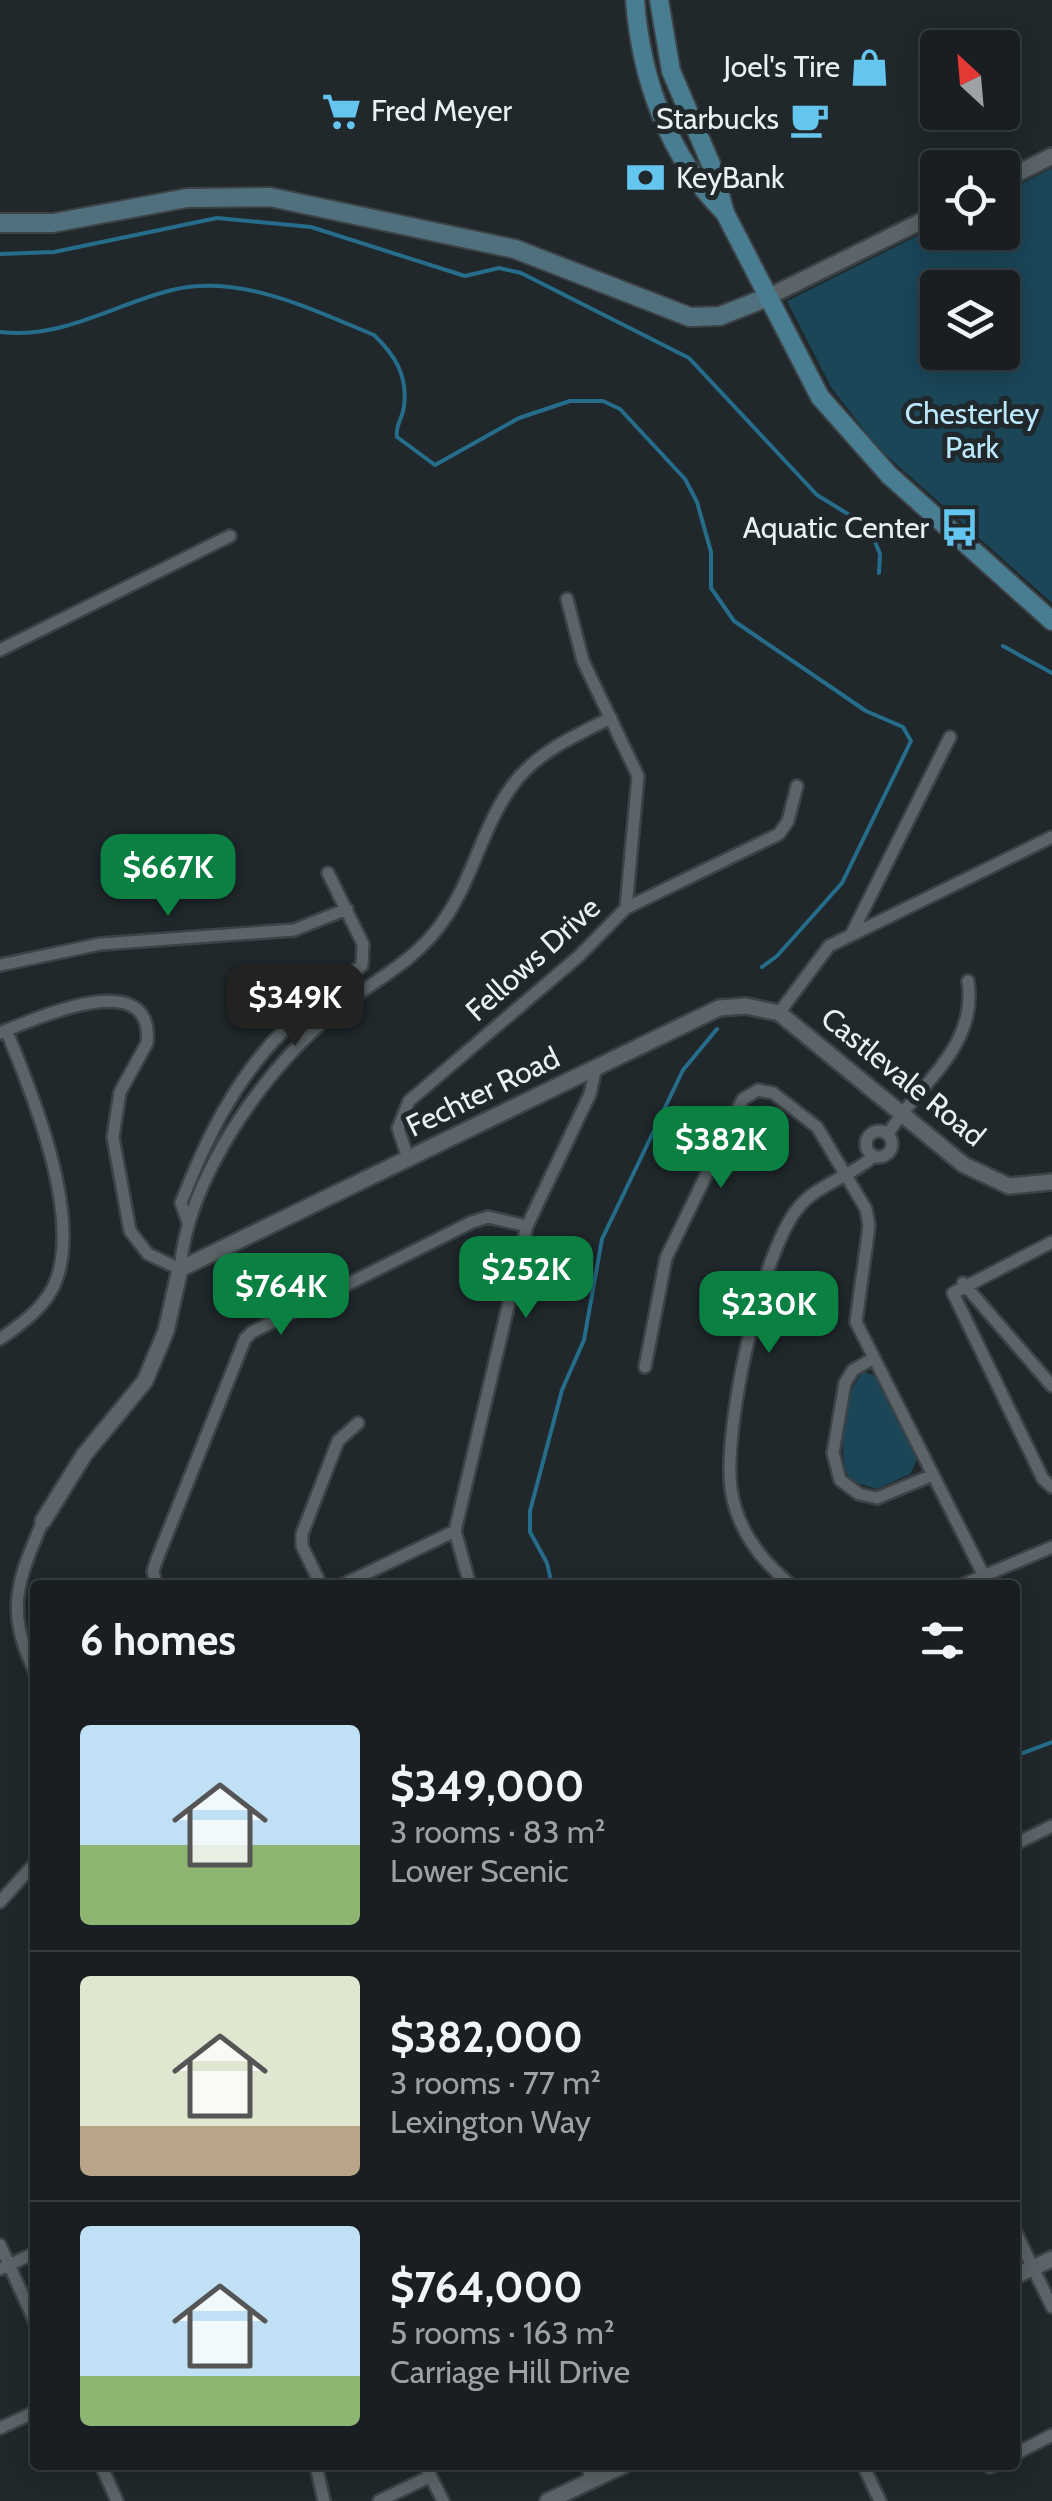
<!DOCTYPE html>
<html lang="en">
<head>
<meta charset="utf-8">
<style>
	body { margin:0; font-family:Cabin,sans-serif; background:#252b2e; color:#f1f3f6; height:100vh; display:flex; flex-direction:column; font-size:38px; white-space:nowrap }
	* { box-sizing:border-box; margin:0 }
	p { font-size:32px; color:#9fa2a5 }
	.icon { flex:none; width:55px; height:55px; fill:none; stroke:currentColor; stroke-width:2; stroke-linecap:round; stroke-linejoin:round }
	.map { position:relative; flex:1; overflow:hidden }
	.drawer { position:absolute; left:30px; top:1580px; width:990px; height:890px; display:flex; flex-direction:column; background:#181e21; border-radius:10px; box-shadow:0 5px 25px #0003,0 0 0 2px #363c3f }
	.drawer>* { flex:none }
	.needle { width:65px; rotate:334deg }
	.buttons { position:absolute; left:920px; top:30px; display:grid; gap:20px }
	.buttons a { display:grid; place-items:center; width:100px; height:100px; border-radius:10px; background:#181e21; box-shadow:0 5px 25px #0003,0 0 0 2px #363c3f; font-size:50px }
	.price { position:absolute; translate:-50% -85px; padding:0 22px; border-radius:20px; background:#0b8043; color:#fff; font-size:32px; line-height:65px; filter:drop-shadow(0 2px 5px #0008) }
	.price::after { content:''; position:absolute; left:50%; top:60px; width:30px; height:22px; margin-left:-15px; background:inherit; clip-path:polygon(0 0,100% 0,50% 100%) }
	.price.selected { background:#222; color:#fff }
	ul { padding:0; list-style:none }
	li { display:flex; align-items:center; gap:30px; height:250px; padding:0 50px }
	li+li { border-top:2px solid #363c3f }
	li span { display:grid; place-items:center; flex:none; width:280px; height:200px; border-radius:10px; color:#555 }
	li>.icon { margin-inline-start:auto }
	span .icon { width:120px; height:120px; fill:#fffc; stroke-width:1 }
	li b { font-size:42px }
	h2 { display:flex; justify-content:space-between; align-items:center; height:120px; padding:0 50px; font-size:42px }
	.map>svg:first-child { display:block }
	.green { fill:#1a4658; fill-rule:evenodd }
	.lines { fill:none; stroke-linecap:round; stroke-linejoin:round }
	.stream { stroke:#256d8a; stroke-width:4 }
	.minor-casing { stroke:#3c4246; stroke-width:16 }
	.tertiary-casing { stroke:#3c4246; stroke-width:20 }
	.secondary-casing { stroke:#3c4246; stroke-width:22 }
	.primary-casing { stroke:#3c4246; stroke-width:22 }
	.minor { stroke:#5b6468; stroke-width:11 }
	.tertiary { stroke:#5b6468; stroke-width:15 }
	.secondary { stroke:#51707d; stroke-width:18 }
	.primary { stroke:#487d92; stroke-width:18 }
	.labels { text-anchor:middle; stroke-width:10; stroke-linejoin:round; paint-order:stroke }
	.poi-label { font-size:30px; fill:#ebf0f3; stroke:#20282c; text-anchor:end }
	.park-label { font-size:30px; fill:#bce8fc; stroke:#20282c }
	.street-label { font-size:30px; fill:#ebf0f3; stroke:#20282c }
</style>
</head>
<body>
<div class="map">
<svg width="1052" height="2501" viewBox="0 0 1052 2501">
	<rect width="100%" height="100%" fill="#20282c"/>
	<path class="green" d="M 1052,168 L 1052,603 L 877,447 L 831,387 L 787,301 L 937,226 L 938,232 L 1002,232 L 1003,193 ZM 938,288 L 1002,288 L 1002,352 L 938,352 Z
		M 864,1372 L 876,1376 L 917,1460 L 910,1474 L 877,1489 L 851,1481 C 835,1461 844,1386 864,1372 Z"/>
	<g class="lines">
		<path class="stream" d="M 0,254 L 54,252 L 217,218 L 311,227 L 465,276 L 499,268 L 521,273 L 689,358 L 817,495 L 869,527 L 880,554 L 879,573
			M 0,332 C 60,340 115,304 172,290 C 240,273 313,310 374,335 C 395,355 408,376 404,406 C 403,418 395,425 397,437 L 435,465 L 519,418 L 570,401 L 603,401 L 620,409 L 685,479 L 697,502 L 711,552 L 711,588 L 734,621 L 866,711 L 903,727 L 911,741 L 842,883 L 777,956 L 762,967
			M 1003,646 L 1052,673
			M 552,1585 L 547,1563 L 530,1532 L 530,1511 L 562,1390 L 584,1340 L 602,1239 L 683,1070 L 717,1029
			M 1015,1756 L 1052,1742"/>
		<defs>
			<path id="minor" d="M 0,650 L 230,536
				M 626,908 L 779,834 L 788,821 L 797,786
				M 851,935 L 950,737
				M 0,965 L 100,944 L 294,930 L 347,909
				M 779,1013 L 829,946 L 1052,837
				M 0,1033 C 34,1019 155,964 147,1043 L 120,1092 L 113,1137 L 130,1231 L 148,1254 L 180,1269 C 188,1177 263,1072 333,1013 C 366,985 406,967 434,933 C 472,888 479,831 512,786 C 535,753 576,735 611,718
				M866 1144a13 13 0 1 1 26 0a13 13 0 1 1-26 0Z
				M 888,1134 C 920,1082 978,1047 968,981
				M 408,1158 L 398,1128 L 409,1101 L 579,956 L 626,908 L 638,776 L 583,661 L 567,599
				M 188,1222 L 181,1203 C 206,1139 235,1079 284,1030 C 309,1006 337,987 362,965 L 363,944 L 328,873
				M 1052,1242 L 953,1293 L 1043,1479 L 1052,1487
				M 963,1283 L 1052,1386
				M 0,1339 C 23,1323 48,1305 57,1278 C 80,1211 32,1092 6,1030
				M 874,1358 L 853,1370 L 845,1383 L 833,1453 L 840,1480 L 859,1494 L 877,1498 L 933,1475
				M 645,1367 L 666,1258 L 743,1099 L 758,1090 L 773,1093 L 817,1127 L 866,1209 L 869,1226 L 856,1322 L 984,1576
				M 156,1585 L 153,1571 L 157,1559 L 245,1339 L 252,1332 L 472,1222 L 488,1217 L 527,1226
				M 321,1585 L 302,1546 L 302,1534 L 338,1441 L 358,1423
				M 342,1585 L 455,1531
				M 470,1585 L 455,1531 L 527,1226 L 590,1094 L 596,1067
				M 791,1585 C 760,1560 737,1529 731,1489 C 723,1430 760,1255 798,1208 C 816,1185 852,1176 874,1156
				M 962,1585 L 1052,1547
				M 35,1672 C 5,1611 17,1581 43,1521
				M 1015,1844 L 1052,1826
				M 0,1902 L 35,1863
				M 1015,2231 L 1052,2307
				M 0,2245 L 35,2322
				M 0,2269 L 35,2253
				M 0,2428 L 35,2412
				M 1015,2454 L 1052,2435
				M 101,2465 L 117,2501
				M 316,2465 L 324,2501
				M 425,2465 L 443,2501
				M 586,2465 L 593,2480
				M 863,2465 L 880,2501
				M 990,2467 L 994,2465
				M 379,2501 L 431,2476"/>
			<path id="tertiary" d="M 1002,181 L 1052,156
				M 768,297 L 938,213
				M 43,1521 L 84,1455 L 145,1381 L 166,1331 L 180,1269 L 719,1008 L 746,1006 L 779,1013 L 964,1165 L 1009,1186 L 1052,1182
				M 1015,2276 L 1052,2259
				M 548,2501 L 624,2465"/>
			<path id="secondary" d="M 0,223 L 53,223 L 187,198 L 270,197 L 515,249 L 690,317 L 720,316 L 768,297"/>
			<path id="primary" d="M 635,0 C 641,78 668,156 724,212
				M 659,0 L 671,71 L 713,169 L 725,213 L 820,397 L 889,475 L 1052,621"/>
		</defs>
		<use href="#minor" class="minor-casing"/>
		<use href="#tertiary" class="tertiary-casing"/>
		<use href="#secondary" class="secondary-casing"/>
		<use href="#primary" class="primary-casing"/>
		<use href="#minor" class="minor"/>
		<use href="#tertiary" class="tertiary"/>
		<use href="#secondary" class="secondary"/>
		<use href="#primary" class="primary"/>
	</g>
	<defs>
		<symbol id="shop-bare" viewBox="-9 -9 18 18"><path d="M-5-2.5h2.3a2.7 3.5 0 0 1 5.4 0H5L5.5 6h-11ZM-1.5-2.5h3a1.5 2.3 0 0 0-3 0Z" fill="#64c5ee" stroke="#20282c" stroke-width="2.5" paint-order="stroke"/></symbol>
		<symbol id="supermarket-bare" viewBox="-9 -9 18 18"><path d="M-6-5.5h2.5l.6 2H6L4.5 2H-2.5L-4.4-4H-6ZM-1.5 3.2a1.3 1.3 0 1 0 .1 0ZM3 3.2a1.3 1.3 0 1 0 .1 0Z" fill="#64c5ee" stroke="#20282c" stroke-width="2.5" paint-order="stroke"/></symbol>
		<symbol id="cafe-bare" viewBox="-9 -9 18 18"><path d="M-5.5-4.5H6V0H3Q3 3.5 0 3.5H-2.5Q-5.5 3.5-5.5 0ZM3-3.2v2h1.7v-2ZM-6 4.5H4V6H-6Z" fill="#64c5ee" stroke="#20282c" stroke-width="2.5" paint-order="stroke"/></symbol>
		<symbol id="bank-bare" viewBox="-9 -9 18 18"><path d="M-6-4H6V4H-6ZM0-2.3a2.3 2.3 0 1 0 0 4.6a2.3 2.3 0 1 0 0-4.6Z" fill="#64c5ee" stroke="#20282c" stroke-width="2.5" paint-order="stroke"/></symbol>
		<symbol id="bus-bare" viewBox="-9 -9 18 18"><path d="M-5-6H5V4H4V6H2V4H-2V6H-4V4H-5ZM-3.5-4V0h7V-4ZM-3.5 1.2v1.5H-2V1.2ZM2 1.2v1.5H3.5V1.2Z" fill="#64c5ee" stroke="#20282c" stroke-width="2.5" paint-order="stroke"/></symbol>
	</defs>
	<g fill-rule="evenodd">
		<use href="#shop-bare" x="842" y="40" width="55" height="55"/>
		<use href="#supermarket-bare" x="314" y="84" width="55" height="55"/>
		<use href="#cafe-bare" x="782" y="92" width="55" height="55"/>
		<use href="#bank-bare" x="618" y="150" width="55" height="55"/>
		<use href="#bus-bare" x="932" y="500" width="55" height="55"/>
	</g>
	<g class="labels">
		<g class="poi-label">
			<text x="840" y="77">Joel's Tire</text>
			<text x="371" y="121" text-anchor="start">Fred Meyer</text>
			<text x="779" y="129">Starbucks</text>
			<text x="676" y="188" text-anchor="start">KeyBank</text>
			<text x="929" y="538">Aquatic Center</text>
		</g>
		<g class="park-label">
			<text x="972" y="424">Chesterley<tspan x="972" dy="34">Park</tspan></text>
		</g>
		<g class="street-label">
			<text transform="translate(533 959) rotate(-42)" y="10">Fellows Drive</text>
			<text transform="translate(903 1077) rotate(39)" y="10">Castlevale Road</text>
			<text transform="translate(483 1092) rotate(-26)" y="10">Fechter Road</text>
		</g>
	</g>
</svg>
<div class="buttons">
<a><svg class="needle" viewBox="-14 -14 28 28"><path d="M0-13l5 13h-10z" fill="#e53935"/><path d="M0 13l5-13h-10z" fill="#9fa2a5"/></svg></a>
<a><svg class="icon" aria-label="locate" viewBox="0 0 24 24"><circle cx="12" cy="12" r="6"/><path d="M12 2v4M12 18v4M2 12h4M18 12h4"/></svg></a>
<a><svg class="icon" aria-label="layers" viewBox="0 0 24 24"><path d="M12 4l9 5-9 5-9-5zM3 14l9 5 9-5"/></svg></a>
</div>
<b class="price" style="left:168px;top:919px">$667K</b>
<b class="price selected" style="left:295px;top:1049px">$349K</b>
<b class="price" style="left:721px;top:1191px">$382K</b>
<b class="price" style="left:526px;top:1321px">$252K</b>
<b class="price" style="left:281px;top:1338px">$764K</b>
<b class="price" style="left:769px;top:1356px">$230K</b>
<section class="drawer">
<h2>6 homes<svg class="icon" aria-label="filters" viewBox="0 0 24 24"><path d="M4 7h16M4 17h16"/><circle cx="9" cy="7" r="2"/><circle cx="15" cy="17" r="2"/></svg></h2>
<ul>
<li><span style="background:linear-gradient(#bfe0f5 60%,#8fb573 0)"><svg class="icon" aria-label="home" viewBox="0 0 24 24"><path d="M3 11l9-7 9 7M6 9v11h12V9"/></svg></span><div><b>$349,000</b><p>3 rooms · 83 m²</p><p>Lower Scenic</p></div></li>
<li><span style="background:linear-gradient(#dfe7d0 75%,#b9a48a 0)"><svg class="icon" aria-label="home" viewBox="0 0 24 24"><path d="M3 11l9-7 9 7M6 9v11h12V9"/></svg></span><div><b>$382,000</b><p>3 rooms · 77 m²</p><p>Lexington Way</p></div></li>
<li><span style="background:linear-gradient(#bfe0f5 75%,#8fb573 0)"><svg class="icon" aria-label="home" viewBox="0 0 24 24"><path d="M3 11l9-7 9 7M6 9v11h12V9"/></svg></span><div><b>$764,000</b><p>5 rooms · 163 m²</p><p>Carriage Hill Drive</p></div></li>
</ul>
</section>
</div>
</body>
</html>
